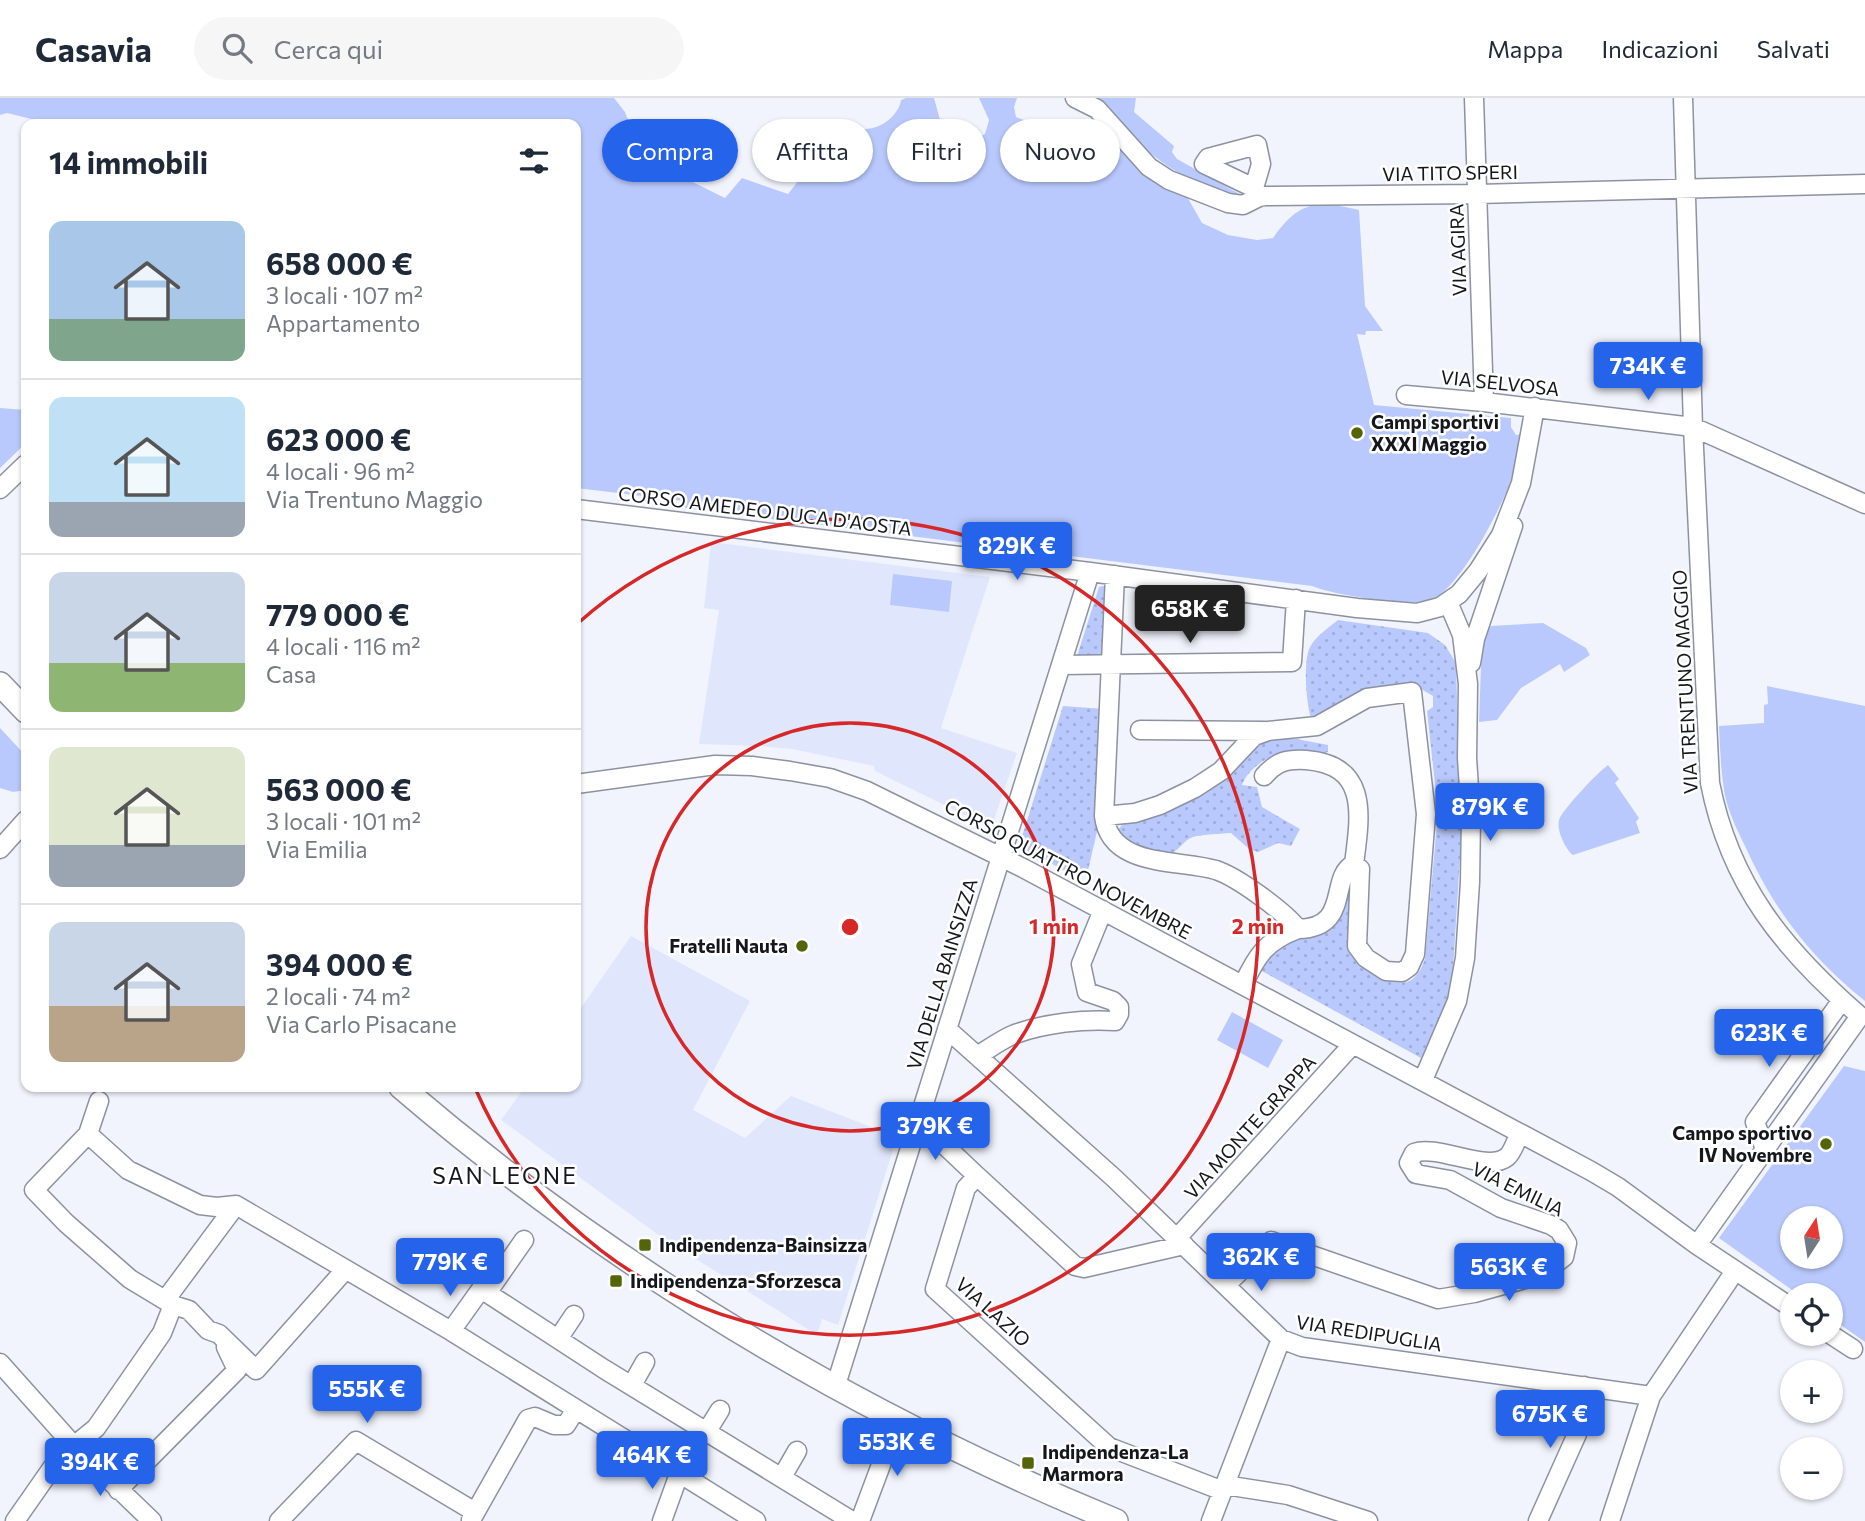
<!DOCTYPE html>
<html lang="it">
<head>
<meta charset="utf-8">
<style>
	body { margin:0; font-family:Commissioner,sans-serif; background:#f6f6f7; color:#1f2937; height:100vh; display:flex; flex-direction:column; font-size:26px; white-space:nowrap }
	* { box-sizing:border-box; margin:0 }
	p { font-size:23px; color:#747a83 }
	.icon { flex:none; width:38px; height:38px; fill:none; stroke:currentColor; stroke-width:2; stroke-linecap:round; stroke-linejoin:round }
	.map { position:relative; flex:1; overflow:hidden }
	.sheet { position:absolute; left:21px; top:21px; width:560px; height:973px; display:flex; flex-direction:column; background:#fff; border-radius:14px; box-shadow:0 2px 5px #0004 }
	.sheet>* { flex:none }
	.guide { position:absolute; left:602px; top:21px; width:665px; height:63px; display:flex; gap:14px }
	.needle { width:46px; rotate:12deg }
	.fabs { position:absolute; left:1780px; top:1108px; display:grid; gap:14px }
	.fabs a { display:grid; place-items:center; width:63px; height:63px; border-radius:50%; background:#fff; box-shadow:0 2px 5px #0004; font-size:35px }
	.price { position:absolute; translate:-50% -60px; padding:0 16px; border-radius:7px; background:#2563eb; color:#fff; font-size:23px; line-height:46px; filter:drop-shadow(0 2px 4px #0008) }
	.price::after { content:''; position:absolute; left:50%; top:42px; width:21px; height:16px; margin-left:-10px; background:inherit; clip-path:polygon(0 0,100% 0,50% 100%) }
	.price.current { background:#222; color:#fff }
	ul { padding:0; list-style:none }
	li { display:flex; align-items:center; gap:21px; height:175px; padding:0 28px }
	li+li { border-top:2px solid #e0e1e3 }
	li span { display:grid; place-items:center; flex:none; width:196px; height:140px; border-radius:14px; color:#555 }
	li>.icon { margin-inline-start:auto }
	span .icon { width:84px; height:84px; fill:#fffc; stroke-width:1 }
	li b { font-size:30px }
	h2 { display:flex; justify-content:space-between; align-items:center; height:84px; padding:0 28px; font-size:30px }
	.tag { padding:0 24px; border-radius:32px; background:#fff; box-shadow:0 2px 5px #0004; font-size:24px; line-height:63px }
	.tag.current { background:#2563eb; color:#fff }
	header { display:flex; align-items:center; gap:42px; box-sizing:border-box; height:98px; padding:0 35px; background:#fff; border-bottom:2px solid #e0e1e3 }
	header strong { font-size:33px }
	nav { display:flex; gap:38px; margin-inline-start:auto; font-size:24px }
	.search { width:490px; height:63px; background:#f6f6f7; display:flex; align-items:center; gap:18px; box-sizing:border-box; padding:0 24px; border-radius:38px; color:#747a83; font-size:26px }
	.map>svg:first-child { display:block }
	.built { fill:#e0e7fd }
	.grass { fill:#b9c9fd; fill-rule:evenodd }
	.garden { fill:url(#garden-dots) }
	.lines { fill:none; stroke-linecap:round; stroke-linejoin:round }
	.minor-casing { stroke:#8d92a0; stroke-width:21 }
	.major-casing { stroke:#8d92a0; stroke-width:26 }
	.minor { stroke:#fff; stroke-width:18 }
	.major { stroke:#fff; stroke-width:23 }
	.ring { fill:none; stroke:#d62828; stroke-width:3.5 }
	.poi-dot { fill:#546409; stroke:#fff; stroke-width:2.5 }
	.labels { text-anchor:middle; stroke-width:5; stroke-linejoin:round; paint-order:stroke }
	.street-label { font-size:19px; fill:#15171c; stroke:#fff }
	.poi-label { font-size:19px; font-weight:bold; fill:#15171c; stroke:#fff; text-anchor:start }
	.quarter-label { font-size:23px; letter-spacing:2px; fill:#15171c; stroke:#fff }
	.centre { fill:#d62828; stroke:#fff; stroke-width:3.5 }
	.ring-label { font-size:21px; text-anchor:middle; font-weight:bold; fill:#d62828; stroke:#fff; stroke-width:5; stroke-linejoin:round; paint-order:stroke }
</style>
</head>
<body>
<header>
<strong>Casavia</strong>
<div class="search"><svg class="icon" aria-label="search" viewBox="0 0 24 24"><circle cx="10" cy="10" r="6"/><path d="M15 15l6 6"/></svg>Cerca qui</div>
<nav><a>Mappa</a><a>Indicazioni</a><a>Salvati</a></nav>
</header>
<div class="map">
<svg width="1865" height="1423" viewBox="0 0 1865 1423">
	<defs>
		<pattern id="garden-dots" width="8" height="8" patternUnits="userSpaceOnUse" patternTransform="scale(1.75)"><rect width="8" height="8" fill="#b9c9fd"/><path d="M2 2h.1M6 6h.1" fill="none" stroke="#9eacd8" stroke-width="1.8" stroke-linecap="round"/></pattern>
	</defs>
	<rect width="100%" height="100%" fill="#f1f4fd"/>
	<path class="built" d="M 711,444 L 990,479 L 941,630 L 1017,655 L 991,730 L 875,673 L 874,668 L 792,651 L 760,648 L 699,646 L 719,512 L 704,510 Z
		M 631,838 L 750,903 L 693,1012 L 745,1040 L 791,998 L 897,1039 L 838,1227 L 822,1221 L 817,1237 L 664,1141 L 501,1022 L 525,989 L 576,989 L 576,917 Z"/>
	<path class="grass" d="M 0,0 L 614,0 L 625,14 L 642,59 L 725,100 L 742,80 L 788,96 L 843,25 C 850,28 858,32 866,31 C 881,31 899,17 901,2 L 906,0 L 934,0 L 949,55 L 985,36 L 989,22 L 979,0 L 1017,0 L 1014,9 L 1016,19 L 1102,53 L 1104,49 L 1118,50 L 1145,74 L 1185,95 L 1202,125 L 1228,137 L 1257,142 L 1273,140 C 1299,103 1316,102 1359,112 L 1365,208 L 1383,233 L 1366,233 L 1365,237 L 1357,236 L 1374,307 L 1511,320 L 1511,329 L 1516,337 L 1524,336 C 1522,347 1520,358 1517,368 C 1506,400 1462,491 1430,502 C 1410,509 1333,497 1312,488 L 685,410 L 685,403 L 576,390 L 576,26 L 52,26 L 7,15 L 0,17 Z
		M 1091,0 L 1136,0 L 1134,14 L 1174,48 L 1172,54 L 1177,61 L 1243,98 C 1231,100 1222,95 1212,91 C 1159,70 1131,39 1091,0 Z
		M 0,310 L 26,312 L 26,345 L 0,370 Z
		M 893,476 L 952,483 L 949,514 L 890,507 Z
		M 1543,525 L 1586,550 L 1590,557 L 1564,574 L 1560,566 L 1521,590 L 1497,622 L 1479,624 L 1482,540 L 1491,528 Z
		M 1767,588 L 1865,608 L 1865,903 C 1810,859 1774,812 1745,748 C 1737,732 1729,715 1725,698 C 1721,675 1720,652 1719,628 L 1764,625 L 1764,607 L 1768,606 Z
		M 0,630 L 26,658 L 26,692 L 13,694 L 0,690 Z
		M 1608,667 L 1619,681 L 1615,685 L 1639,720 L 1636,724 L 1640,735 L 1573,757 C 1566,752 1556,732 1559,722 C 1562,712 1598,674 1608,667 Z
		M 1232,914 L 1283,942 L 1268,970 L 1217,942 Z
		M 1844,968 L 1865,973 L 1865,1244 L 1831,1220 L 1830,1197 L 1799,1197 L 1719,1140 ZM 1792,1120 L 1830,1120 L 1830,1158 L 1792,1158 Z"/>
	<path class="garden" d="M 1103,488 L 1105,489 L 1102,559 L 1077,558 L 1099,489 Z
		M 1338,522 L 1428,535 L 1445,547 L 1456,565 L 1461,743 L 1452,888 L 1447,907 L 1421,960 L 1260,872 L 1271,850 L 1278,845 L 1331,832 L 1351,777 C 1351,796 1348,818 1351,837 C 1353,844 1362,852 1367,858 C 1386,882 1410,902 1425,861 L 1438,713 L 1427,613 L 1433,609 L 1433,598 L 1414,587 L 1318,620 L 1311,620 C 1306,605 1303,563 1310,549 C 1316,538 1328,530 1338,522 Z
		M 1063,608 L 1105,611 L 1098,729 L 1087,777 L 1070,768 L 1067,774 L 1019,748 Z
		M 1286,639 L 1328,647 L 1328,654 C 1316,658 1302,653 1290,653 C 1271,655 1248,670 1242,687 L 1257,689 L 1262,709 L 1300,731 L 1291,748 L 1278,745 L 1258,754 L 1249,751 L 1231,735 C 1218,736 1205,736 1193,739 C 1184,742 1179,752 1171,756 C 1154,762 1134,748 1120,740 L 1118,732 L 1124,724 L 1262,643 Z"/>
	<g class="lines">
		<defs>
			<path id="minor" d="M 1075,0 L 1097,11 L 1149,69 L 1169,82 L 1228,105 L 1243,107 L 1259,99 L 1265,98 L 1478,96 L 1865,86
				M 1474,0 L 1484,304
				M 1683,0 L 1693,329 L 1710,685 C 1730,787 1784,852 1860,918 L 1697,1147
				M 1254,90 L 1204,66 L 1208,60 L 1257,47 L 1261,66 L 1254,90 L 1259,99
				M 1406,297 L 1484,304 L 1693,329 L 1865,406
				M 0,391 L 26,366
				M 576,411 L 1090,474 L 1357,510 L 1417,515 L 1440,509 L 1459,496 L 1478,473 L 1501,437 L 1521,385 L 1535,309
				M 1471,565 L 1475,541 L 1513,428
				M 1061,567 L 1292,564 L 1296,501
				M 1140,632 L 1265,633
				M 1264,678 C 1277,663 1287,661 1306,662 C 1370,667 1360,719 1354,766 C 1328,779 1352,830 1298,831
				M 576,686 L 715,667 L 752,668 L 790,673 L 830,680 L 867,693 L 1023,770 L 1591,1073 L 1618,1089 L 1697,1147 L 1792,1210
				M 1104,718 L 1115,477
				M 0,751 L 26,722
				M 1243,887 C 1257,857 1266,843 1298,831 C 1284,813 1237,779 1216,772 C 1178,761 1110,770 1104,718 L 1135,715 L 1160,707 L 1195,690 L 1221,673 L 1254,638 L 1268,633 L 1317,628 L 1367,600 L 1412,594 L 1426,716 L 1415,856 L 1409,869 L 1402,874 L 1386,873 L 1366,860 L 1357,848 L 1360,771 L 1354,766
				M 947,931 L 1114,1080 L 1281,1241 L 1302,1249 L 1651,1298
				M 977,958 C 989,951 1002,941 1015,936 C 1046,925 1083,921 1115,923 L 1119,916 L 1119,909 L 1113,903 L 1087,894 L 1081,866 L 1103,812
				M 1423,982 L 1457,903 L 1465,860 L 1470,784 L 1471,720 L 1467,660 L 1468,586 L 1462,537 L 1448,504
				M 99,1003 L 88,1036 L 34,1092 L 66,1125 L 130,1181 L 173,1207
				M 919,1023 L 977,1078
				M 88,1036 L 128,1072 L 200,1107 L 217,1109 L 236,1107
				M 1765,1051 L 1755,1024 L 1842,902
				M 236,1107 L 451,1233 L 756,1423
				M 1177,1140 L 1353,946
				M 1184,1147 L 1084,1170 L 1075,1168 L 977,1078 L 966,1090 L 935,1191 L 1109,1349 L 1223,1393
				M 1226,1187 L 1271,1143 L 1438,1201 L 1474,1195 L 1536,1178 L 1546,1173 L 1564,1159 L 1567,1145 L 1559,1132 L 1551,1127 L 1501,1110 L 1450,1082 L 1416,1076 L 1409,1065 L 1414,1055 C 1438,1046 1487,1075 1507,1059 C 1513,1054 1516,1042 1520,1035
				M 487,1195 L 524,1142
				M 166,1201 L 236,1107
				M 451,1233 L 481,1191 L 604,1271 L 852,1423
				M 1830,1236 L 1853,1251
				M 558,1241 L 574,1217
				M 0,1265 L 75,1349 L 152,1423
				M 632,1287 L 645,1264
				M 835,1290 L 1090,474
				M 707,1333 L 720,1312
				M 782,1379 L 797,1353
				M 1225,1387 L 1288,1397 L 1368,1423
				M 118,1392 L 237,1272 L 226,1249
				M 471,1422 L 528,1321 L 535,1319 L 554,1327 L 566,1327 L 576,1311
				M 15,1423 L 59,1360 L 96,1330 L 162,1235 L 173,1207 L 189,1212 L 208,1232 L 219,1236 L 256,1272 L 345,1172
				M 279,1423 L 356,1343 L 475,1414
				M 662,1423 L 679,1376
				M 860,1423 L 897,1324
				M 1211,1423 L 1281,1241
				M 1538,1423 L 1577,1336 L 1584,1288
				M 1610,1423 L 1651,1298 L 1735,1173"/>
			<path id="major" d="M 0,586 L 26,613
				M 401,989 C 616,1173 854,1315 1116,1423"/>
		</defs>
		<use href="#minor" class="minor-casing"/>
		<use href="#major" class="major-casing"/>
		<use href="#minor" class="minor"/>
		<use href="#major" class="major"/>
	</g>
	<g class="ring">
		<circle cx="850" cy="829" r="204"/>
		<path d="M577 526A408 408 0 1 1 476 992"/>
	</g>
	<g class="poi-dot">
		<circle cx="1357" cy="335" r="7"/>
		<circle cx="802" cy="848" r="7"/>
		<circle cx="1826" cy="1046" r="7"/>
		<rect x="638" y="1140" width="14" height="14" rx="3.5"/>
		<rect x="609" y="1176" width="14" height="14" rx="3.5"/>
		<rect x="1021" y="1358" width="14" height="14" rx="3.5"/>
	</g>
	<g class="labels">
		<g class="street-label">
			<text transform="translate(1450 75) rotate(-1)" y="7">VIA TITO SPERI</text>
			<text transform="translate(1458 152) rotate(-92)" y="7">VIA AGIRA</text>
			<text transform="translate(1500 285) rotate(6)" y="7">VIA SELVOSA</text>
			<text transform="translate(765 413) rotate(7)" y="7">CORSO AMEDEO DUCA D'AOSTA</text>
			<text transform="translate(1685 584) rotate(-93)" y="7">VIA TRENTUNO MAGGIO</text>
			<text transform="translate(1068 771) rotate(28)" y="7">CORSO QUATTRO NOVEMBRE</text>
			<text transform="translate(942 876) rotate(-73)" y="7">VIA DELLA BAINSIZZA</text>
			<text transform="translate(1250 1029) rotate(-48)" y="7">VIA MONTE GRAPPA</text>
			<text transform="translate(1518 1091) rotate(26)" y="7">VIA EMILIA</text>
			<text transform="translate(993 1214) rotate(42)" y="7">VIA LAZIO</text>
			<text transform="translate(1369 1235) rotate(9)" y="7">VIA REDIPUGLIA</text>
		</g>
		<g class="poi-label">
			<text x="1371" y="331">Campi sportivi<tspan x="1371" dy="22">XXXI Maggio</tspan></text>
			<text x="788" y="855" text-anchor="end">Fratelli Nauta</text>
			<text x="1812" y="1042" text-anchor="end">Campo sportivo<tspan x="1812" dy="22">IV Novembre</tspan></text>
			<text x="659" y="1154">Indipendenza-Bainsizza</text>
			<text x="630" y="1190">Indipendenza-Sforzesca</text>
			<text x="1042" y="1361">Indipendenza-La<tspan x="1042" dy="22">Marmora</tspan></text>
		</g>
		<g class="quarter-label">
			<text x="505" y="1086">SAN LEONE</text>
		</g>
	</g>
	<circle cx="850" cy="829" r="10" class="centre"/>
	<g class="ring-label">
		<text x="1054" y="836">1 min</text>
		<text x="1258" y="836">2 min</text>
	</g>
</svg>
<div class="fabs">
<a><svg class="needle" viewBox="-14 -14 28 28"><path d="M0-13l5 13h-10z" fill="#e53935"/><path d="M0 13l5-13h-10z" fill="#747a83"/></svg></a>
<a><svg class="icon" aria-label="locate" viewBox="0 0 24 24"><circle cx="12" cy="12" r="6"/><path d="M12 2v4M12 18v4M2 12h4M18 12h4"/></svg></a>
<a>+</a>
<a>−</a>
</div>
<b class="price" style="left:1648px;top:304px">734K €</b>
<b class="price" style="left:1017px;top:484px">829K €</b>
<b class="price current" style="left:1190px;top:547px">658K €</b>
<b class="price" style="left:1490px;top:745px">879K €</b>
<b class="price" style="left:1769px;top:971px">623K €</b>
<b class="price" style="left:935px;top:1064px">379K €</b>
<b class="price" style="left:1261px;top:1195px">362K €</b>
<b class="price" style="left:450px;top:1200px">779K €</b>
<b class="price" style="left:1509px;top:1205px">563K €</b>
<b class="price" style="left:367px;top:1327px">555K €</b>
<b class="price" style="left:1550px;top:1352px">675K €</b>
<b class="price" style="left:897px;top:1380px">553K €</b>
<b class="price" style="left:652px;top:1393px">464K €</b>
<b class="price" style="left:100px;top:1400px">394K €</b>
<div class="guide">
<a class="tag current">Compra</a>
<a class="tag">Affitta</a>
<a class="tag">Filtri</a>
<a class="tag">Nuovo</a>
</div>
<section class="sheet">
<h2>14 immobili<svg class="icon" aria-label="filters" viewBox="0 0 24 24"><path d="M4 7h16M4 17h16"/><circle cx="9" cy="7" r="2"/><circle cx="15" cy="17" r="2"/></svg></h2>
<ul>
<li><span style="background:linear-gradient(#a9c7e8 70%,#7fa58c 0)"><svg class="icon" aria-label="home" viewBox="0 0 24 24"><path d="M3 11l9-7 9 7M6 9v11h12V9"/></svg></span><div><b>658 000 €</b><p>3 locali · 107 m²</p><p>Appartamento</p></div></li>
<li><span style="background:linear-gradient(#bfe0f5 75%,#9aa5b1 0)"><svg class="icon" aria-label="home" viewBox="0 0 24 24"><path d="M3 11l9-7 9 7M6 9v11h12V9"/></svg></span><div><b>623 000 €</b><p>4 locali · 96 m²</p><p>Via Trentuno Maggio</p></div></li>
<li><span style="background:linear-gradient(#c9d6e8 65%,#8fb573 0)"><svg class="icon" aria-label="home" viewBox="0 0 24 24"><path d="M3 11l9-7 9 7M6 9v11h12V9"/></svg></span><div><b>779 000 €</b><p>4 locali · 116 m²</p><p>Casa</p></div></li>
<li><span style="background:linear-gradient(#dfe7d0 70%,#9aa5b1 0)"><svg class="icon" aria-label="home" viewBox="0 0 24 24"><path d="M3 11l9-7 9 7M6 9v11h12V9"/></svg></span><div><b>563 000 €</b><p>3 locali · 101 m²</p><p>Via Emilia</p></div></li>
<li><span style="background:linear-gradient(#c9d6e8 60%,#b9a48a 0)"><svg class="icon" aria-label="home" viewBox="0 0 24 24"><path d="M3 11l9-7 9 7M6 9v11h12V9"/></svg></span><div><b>394 000 €</b><p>2 locali · 74 m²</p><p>Via Carlo Pisacane</p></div></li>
</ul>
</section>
</div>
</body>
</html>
